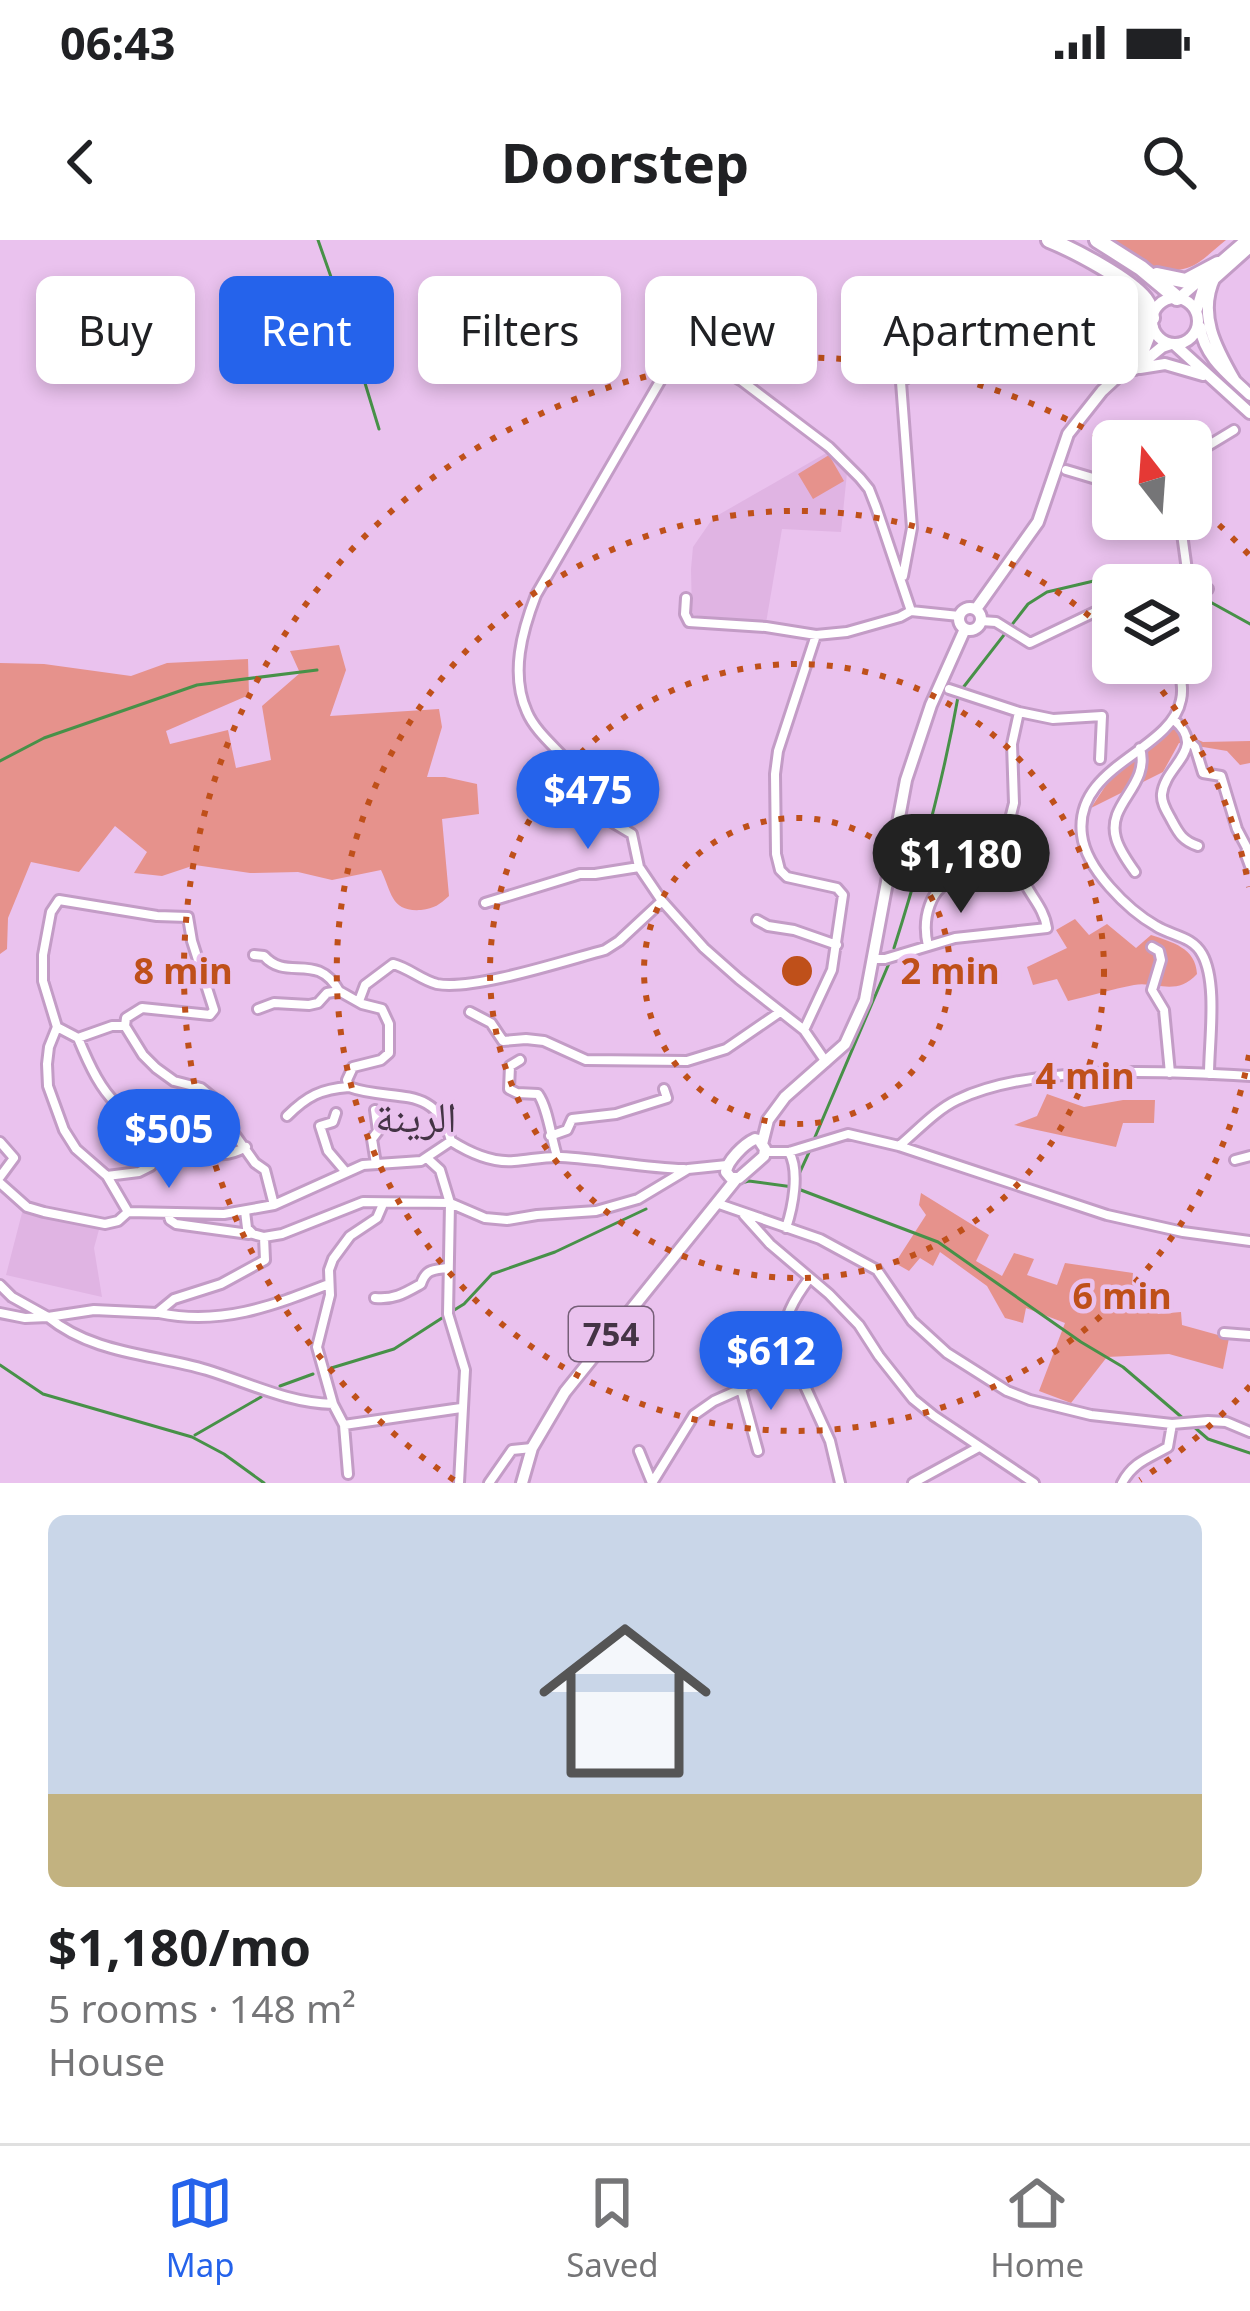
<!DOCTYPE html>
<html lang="en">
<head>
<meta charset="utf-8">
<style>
	body { margin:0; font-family:"Noto Sans","Noto Naskh Arabic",sans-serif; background:#f2f2f2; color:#202124; height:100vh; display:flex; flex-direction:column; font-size:45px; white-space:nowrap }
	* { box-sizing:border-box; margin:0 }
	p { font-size:39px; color:#757577 }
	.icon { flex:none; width:66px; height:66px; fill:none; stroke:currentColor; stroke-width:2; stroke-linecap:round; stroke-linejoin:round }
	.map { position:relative; height:1243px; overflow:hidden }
	.side { display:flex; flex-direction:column; background:#fff; flex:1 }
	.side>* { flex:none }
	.top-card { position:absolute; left:36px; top:36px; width:1179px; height:108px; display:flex; gap:24px }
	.needle { width:78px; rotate:343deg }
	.controls { position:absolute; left:1092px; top:180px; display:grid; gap:24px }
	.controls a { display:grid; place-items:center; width:120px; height:120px; border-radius:18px; background:#fff; box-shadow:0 6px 18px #0003; font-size:60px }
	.price { position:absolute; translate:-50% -102px; padding:0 27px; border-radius:42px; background:#2563eb; color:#fff; font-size:39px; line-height:78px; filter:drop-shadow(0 3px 6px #0008) }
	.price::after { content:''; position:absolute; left:50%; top:72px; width:36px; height:27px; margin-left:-18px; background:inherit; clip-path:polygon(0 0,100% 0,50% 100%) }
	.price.on { background:#222; color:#fff }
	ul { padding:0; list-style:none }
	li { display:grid; align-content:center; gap:24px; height:636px; padding:0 48px }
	li span { display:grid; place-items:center; height:372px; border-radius:18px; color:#555 }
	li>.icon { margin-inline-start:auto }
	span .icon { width:216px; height:216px; fill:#fffc; stroke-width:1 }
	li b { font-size:51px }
	.chip { padding:0 42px; border-radius:18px; background:#fff; box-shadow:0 6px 18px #0003; font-size:42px; line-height:108px }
	.chip.on { background:#2563eb; color:#fff }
	.status { display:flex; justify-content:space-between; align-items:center; height:84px; padding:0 60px; background:#fff; direction:ltr }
	.status svg { height:33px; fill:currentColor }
	header { display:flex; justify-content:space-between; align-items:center; height:156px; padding:0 48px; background:#fff; font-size:54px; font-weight:700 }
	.tab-bar { display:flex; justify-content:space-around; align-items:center; height:168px; border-top:3px solid #e0e0e0; background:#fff; font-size:33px; color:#757577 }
	.tab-bar a { display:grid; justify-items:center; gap:6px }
	.tab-bar .on { color:#2563eb }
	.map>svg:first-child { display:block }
	.built { fill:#e0b4e3 }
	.green { fill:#e6928c }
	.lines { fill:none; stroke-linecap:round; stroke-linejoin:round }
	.stream { stroke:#479148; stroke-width:3 }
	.minor-casing { stroke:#c39cc6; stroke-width:14 }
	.major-casing { stroke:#c39cc6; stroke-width:16 }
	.highway-casing { stroke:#c39cc6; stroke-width:20 }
	.minor { stroke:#fff; stroke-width:8 }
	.major { stroke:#fff; stroke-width:10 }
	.highway { stroke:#fff; stroke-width:14 }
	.ring { fill:none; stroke:#bf501a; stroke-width:6; stroke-dasharray:6 12 }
	.labels { text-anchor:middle; stroke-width:9; stroke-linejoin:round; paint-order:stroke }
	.shield { fill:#eac2ee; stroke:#765f78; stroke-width:3 }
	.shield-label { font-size:33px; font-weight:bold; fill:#443445 }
	.quarter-label { font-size:42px; fill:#443445; stroke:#eac2ee }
	.centre { fill:#bf501a; stroke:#eac2ee; stroke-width:6 }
	.ring-label { font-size:36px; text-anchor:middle; font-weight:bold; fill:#bf501a; stroke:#eac2ee; stroke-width:9; stroke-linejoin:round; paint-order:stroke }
</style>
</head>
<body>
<div class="status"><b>06:43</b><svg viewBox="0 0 49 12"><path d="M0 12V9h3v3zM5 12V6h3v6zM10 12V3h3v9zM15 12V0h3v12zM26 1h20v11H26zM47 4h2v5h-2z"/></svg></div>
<header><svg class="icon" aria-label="back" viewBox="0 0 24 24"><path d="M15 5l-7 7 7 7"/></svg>Doorstep<svg class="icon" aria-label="search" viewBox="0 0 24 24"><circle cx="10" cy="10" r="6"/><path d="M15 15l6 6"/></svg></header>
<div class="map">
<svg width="1250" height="1243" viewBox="0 0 1250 1243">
	<rect width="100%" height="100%" fill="#eac2ee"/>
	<path class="built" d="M 828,212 L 847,233 L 841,292 L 782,289 L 766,383 L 692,375 L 691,329 L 693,307 L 713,278 Z
		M 23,969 L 57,979 L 100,986 L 94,1008 L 102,1057 L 6,1035 Z"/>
	<path class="green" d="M 1108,0 L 1226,0 C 1214,9 1201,24 1187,28 C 1157,38 1131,15 1108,0 Z
		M 829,215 L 844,241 L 813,259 L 798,234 Z
		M 339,405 L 346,430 L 330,476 L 439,469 L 442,487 L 427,537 L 445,537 L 477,544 L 479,574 L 442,579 L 449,656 C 439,665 435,668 421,670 C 391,672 392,653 381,630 L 332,640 L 298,632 L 250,633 L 195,625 L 162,636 L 134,633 L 147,612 L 115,586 L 79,632 L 31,622 L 8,678 L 7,709 L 0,714 L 0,423 L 44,424 L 131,436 L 167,423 L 248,419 L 249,455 L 166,491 L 170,504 L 228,490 L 236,528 L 271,520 L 262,466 L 300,433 L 290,411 Z
		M 1173,488 L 1203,502 L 1250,501 L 1250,523 L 1240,525 L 1227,511 L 1179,503 L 1163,532 L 1091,568 L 1110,539 Z
		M 1075,679 L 1089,695 L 1107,684 L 1136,708 L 1151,695 C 1172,702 1196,708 1197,734 C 1176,757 1156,741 1134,745 C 1112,749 1090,756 1068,761 L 1057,739 L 1033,745 L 1027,727 L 1067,708 L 1056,690 Z
		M 1047,854 L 1084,867 L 1123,860 L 1155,860 L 1154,883 L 1123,883 L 1116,907 L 1014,885 L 1037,876 Z
		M 921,953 L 989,995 L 976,1021 L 1002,1036 L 1014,1013 L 1034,1019 L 1027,1035 L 1057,1045 L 1065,1023 L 1133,1033 L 1132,1044 L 1158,1074 L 1181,1072 L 1182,1085 L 1229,1098 L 1223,1129 L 1169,1114 L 1107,1117 L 1071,1163 L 1039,1151 L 1065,1083 L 1026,1068 L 1023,1083 L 1005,1078 L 987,1046 L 940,1012 L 933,1026 L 920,1018 L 909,1031 L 895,1023 L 926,975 L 919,965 Z"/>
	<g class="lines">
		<path class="stream" d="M 318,0 L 343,71 L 379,189
			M 1194,353 L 1250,384
			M 962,449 L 1028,364 L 1047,352 L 1098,340 L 1154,331 L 1179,345
			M 0,521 L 44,498 L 197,445 L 317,430
			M 894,708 C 920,626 943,542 958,457
			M 815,897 L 890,721
			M 799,934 L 810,910
			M 737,944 L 749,941 L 793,947 L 938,1002 L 1081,1102 L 1123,1127 L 1185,1180
			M 451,1072 L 464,1064 L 492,1034 L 555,1012 L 646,969
			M 0,1125 L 43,1154 L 192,1197 L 224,1214 L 264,1243
			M 328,1129 L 394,1109 L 442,1078
			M 280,1146 L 313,1134
			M 1193,1186 L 1208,1199 L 1250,1213
			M 195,1195 L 261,1157"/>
		<defs>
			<path id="minor" d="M 876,87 L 901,142 L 912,288 L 903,336
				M 901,142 L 943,113 L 994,123 L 1003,122 L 1016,110
				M 1191,216 L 1234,190
				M 1066,230 L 1113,244
				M 1180,279 L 1189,345
				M 1191,350 L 1208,349
				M 686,358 L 685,374 L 689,382 L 766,387 L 816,395 L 847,392 L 900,377 L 911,371 L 959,376
				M 981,381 L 996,382 L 1030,403 L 1097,371 L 1113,371
				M 1177,423 C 1180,435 1184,447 1181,460 C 1171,512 1073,525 1082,595 C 1086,629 1128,670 1156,686 C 1172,696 1192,696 1202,714 C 1218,742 1209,802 1209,834
				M 949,449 L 1019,472 L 1053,479 L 1102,476 L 1100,519
				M 1174,480 C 1208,509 1165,525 1162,554 C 1161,564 1168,573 1172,581 C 1179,594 1183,601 1198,606
				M 1188,500 L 1195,507 L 1203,533 L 1221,536 L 1237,589 L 1247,608 L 1246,615 L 1250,626
				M 1008,587 L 1014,563 L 1012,504 L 1019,472
				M 639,627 L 632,594 L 602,576 C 596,552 585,540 568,522 C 555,507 535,491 527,472 C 510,434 522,391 536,355 L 681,105 L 742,141 L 829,207 L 860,238 L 869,249 L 876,267 L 911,371
				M 1135,632 C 1128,622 1119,610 1116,598 C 1106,563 1151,546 1140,508
				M 960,638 L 967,611 L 982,609 L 1004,613 L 1010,601 L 1016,600
				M 485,663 L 580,634 L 595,634 L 639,627 L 662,661
				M 757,680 L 768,686 L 794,690 L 837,705
				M 928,706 C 922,681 928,645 959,638 C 971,635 977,637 988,629
				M 1152,707 L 1159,711 L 1161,720 L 1152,750 L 1164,770 L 1170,833
				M 254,715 L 264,716 C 287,742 317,711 339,751
				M 872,719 L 885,719 L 955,698 L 1047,688 C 1044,666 1026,652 1020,632
				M 359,761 L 365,745 L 393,724 C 409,728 421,740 437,744 C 473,751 567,720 605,710 L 619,701 L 662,661 L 704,708 L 739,739 L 804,790 L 826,822
				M 470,772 L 491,783 L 503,801 L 526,799 L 544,801 L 586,820 L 687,821 L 726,809 L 780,772
				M 125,786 L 126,778 L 142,768 L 210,775 L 214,770 L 192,701 L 188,677 L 157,676 L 59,660 L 51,672 L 43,715 L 43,741 L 57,787 L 49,807 L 47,824 L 48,846 L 64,890 L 76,909 L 107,936 L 128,972 L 224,974 L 274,965 L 363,925 L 421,921 L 451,901 C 436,842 393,863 349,847 L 347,840 L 353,827 L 381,820 L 389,813 L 389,784 L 382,769 L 362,764 L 339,751 L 327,753 L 318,763 L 309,765 L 274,763 L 258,769
				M 125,786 L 143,815 L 156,828 L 174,841 L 201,848 L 222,865 L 233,892 L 255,923 L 265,930 L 274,965
				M 57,787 L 78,798 L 112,786 L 125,786
				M 804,790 L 832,730 L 843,655 L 837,648 L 787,637 L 780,630 L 776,614 L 775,534 L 778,511 L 816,395
				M 78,798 C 104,861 119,877 184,899 C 212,909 216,923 246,907
				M 520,820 L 510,826 L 509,849 L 517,853 L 538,854 C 548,868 551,898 557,916
				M 375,870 L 378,891 L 372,899 L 376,924
				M 336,873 L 333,882 L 320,886 L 328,911 L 345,931
				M 287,876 C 307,856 321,849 349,847
				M 550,896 L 567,890 L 572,879 L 616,874 L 667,858 L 664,849
				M 451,901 C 470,913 492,923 514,921 C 530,920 545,916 561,917 C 602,919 643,928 684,929
				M 0,902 L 14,918 L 0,937
				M 899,906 C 917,891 936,870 957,860 C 1031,824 1168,831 1250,836
				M 766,912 L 789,912 L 848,894 L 899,906 L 1107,975 L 1183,992 L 1250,1001
				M 428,919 L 440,930 L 450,963 L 448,1074 L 465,1130 L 459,1243
				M 1235,920 L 1250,916
				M 107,936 L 139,932 L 151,926 L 152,920 L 142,911 L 132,907
				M 0,943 L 27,967 L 44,972 L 105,984 L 118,981 L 128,972
				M 719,964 L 820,999 L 877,1030 L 912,1081 L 947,1113 L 1007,1151 L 1030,1160 L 1091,1175 L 1172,1184 L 1208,1181 L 1226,1182 L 1250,1192
				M 245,971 L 247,988 L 253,994 L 264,997 L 282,994 L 363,962 L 450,963 L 485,978 L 507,980 L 537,975 L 596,971 L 638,959 L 688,929 L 727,925
				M 168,973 L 170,980 L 176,984 L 249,994
				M 744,975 L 770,1004 L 829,1054 L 859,1085 L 879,1116 L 913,1159 L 934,1176 L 1034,1243
				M 786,988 C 793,967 800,931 789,912
				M 809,1039 C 796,1056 782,1079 784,1100 L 830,1201 L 840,1243
				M 0,1045 L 12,1057 L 48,1077 L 94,1070 L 157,1073 L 174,1059 L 221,1044 L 265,1020 L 264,997
				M 375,1058 C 394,1060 405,1053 421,1044 C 426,1029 433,1030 447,1028
				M 0,1073 L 25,1078 L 48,1077 C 93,1114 153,1114 207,1130 C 249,1143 288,1163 333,1164
				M 159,1073 C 221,1086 272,1066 329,1044
				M 1224,1093 L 1250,1095
				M 741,1149 L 758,1211
				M 344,1185 L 461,1168
				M 639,1211 L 652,1243
				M 348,1234 L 344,1185 L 333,1164 L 317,1107 L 330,1055 L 329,1030 L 333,1019 L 350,996 L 377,978 L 383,964
				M 489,1243 L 512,1210 L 532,1208
				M 652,1243 L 694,1175 L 714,1161 L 741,1149 L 761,1135 L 765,1115 L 784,1100
				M 913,1243 L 979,1207
				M 1122,1243 C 1133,1222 1149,1218 1168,1207 L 1172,1184"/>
			<path id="major" d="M 1215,37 C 1197,74 1216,108 1235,141
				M1152 81a23 23 0 1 1 46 0a23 23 0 1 1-46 0Z
				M 1179,58 L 1246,0
				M 1196,72 L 1203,49 L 1250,7
				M 1200,87 C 1205,118 1228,134 1250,155
				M 1174,104 L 1250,173
				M 1140,128 L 1165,124 L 1203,135
				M 1135,129 L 1162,107 L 1171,104
				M959 379a11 11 0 1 1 22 0a11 11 0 1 1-22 0Z
				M 976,369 L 1038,282 L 1068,194 L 1102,151 L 1143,113 L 1153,87
				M 755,899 L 759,900 L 765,909 L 764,916 L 739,938 L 731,938 L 726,932 C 727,921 744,904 755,899 Z
				M 762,904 L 768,880 L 785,857 L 845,804 L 865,760 L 906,540 L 931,465 L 965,389
				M 522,1243 L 532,1208 L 565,1152 L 737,938"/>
			<path id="highway" d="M 1049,0 C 1074,10 1129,39 1145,59 C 1150,66 1150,69 1152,78
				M 1097,0 L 1141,28 L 1177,58
				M 1157,35 L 1186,41 L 1218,24
				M 1124,50 C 1153,80 1142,99 1124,130"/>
		</defs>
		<use href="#minor" class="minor-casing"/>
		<use href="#major" class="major-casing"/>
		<use href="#highway" class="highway-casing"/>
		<use href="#minor" class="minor"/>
		<use href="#major" class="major"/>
		<use href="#highway" class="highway"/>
	</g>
	<g class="ring">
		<circle cx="797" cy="731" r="153"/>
		<circle cx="797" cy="731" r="307"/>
		<path d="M1249 815A460 460 0 1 1 1111 395M1139 423A460 460 0 0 1 1249 647"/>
		<path d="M1250 1146A614 614 0 0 1 1140 1240M454 1240A614 614 0 0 1 1109 202M1192 261A614 614 0 0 1 1250 316"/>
	</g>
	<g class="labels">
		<rect class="shield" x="569" y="1067" width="84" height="54" rx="9"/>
		<g class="shield-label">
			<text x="611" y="1106">754</text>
		</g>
		<g class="quarter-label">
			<text x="416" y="892">الرينة</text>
		</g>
	</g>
	<circle cx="797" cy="731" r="18" class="centre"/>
	<g class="ring-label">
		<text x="950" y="744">2 min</text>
		<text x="183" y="744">8 min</text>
		<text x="1085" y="849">4 min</text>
		<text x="1122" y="1069">6 min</text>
	</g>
</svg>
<div class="controls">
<a><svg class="needle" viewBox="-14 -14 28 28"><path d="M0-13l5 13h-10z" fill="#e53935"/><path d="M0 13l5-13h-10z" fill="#757577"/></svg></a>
<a><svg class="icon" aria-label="layers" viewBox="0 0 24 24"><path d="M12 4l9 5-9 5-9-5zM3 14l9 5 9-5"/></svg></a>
</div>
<b class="price" style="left:588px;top:612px">$475</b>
<b class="price on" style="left:961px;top:676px">$1,180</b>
<b class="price" style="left:169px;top:951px">$505</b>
<b class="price" style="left:771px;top:1173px">$612</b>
<div class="top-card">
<a class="chip">Buy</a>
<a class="chip on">Rent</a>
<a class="chip">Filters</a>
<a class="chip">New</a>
<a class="chip">Apartment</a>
</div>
</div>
<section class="side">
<ul>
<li><span style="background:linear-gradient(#c9d6e8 75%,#c2b280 0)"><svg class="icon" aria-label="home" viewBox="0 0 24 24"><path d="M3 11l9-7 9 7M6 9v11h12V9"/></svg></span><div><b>$1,180/mo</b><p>5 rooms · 148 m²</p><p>House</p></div></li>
</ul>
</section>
<nav class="tab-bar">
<a class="on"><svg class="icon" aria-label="map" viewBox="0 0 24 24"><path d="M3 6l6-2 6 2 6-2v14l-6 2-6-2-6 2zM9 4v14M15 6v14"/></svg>Map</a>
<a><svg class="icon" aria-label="saved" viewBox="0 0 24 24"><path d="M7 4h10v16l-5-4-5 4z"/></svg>Saved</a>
<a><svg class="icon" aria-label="home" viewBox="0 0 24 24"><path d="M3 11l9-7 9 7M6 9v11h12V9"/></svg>Home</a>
</nav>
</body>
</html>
